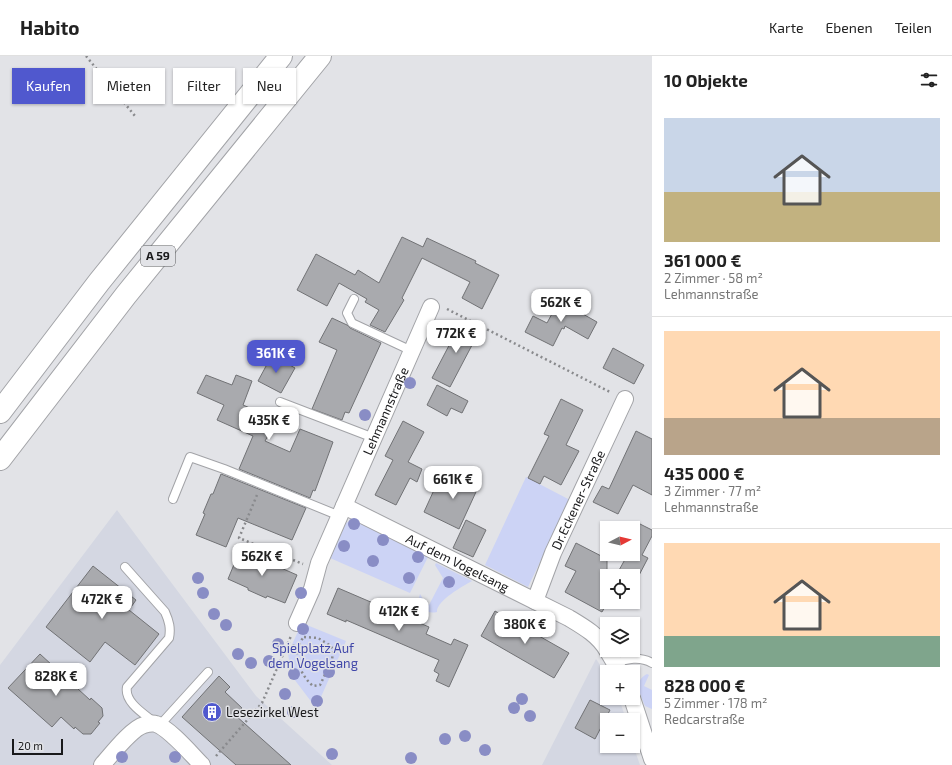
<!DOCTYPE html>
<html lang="de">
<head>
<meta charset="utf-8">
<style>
	body { margin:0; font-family:"Exo 2",sans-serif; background:#f2f2f2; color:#222; height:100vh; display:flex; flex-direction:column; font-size:15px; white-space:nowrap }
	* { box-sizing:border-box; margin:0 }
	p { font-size:13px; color:#767676 }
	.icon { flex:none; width:22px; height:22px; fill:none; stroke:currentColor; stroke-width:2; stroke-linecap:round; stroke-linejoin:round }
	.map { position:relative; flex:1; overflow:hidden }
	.sheet { display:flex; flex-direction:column; background:#fff; width:300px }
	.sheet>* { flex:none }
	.banner { position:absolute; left:12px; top:12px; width:380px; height:36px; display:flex; gap:8px }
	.needle { width:26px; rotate:83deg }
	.fabs { position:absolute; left:600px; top:465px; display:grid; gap:8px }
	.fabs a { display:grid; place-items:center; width:40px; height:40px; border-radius:0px; background:#fff; box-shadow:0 1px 3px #0004; font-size:20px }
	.scale { position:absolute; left:12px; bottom:10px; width:51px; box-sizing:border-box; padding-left:4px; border:2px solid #19191b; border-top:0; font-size:11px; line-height:14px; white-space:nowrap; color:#19191b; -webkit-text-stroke:3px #e2e3e7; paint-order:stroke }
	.price { position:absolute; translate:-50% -34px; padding:0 9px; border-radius:8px; background:#fff; color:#222; font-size:13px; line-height:26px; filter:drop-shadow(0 1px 2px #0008) }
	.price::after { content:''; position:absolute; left:50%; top:24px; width:12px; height:9px; margin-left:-6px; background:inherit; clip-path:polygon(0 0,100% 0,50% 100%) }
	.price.current { background:#5058ce; color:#fff }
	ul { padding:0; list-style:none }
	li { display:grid; align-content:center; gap:8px; height:212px; padding:0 12px }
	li+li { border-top:1px solid #e0e0e0 }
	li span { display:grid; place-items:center; height:124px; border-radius:0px; color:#555 }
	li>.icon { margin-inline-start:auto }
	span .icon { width:72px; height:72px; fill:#fffc; stroke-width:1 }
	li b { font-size:17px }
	h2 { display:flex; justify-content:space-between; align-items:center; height:48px; padding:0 12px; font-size:17px }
	.pill { padding:0 14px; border-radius:0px; background:#fff; box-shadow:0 1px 3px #0004; font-size:14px; line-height:36px }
	.pill.current { background:#5058ce; color:#fff }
	header { display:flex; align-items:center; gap:24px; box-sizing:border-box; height:56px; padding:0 20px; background:#fff; border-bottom:1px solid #e0e0e0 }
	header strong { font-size:19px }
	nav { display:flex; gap:22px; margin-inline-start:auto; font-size:14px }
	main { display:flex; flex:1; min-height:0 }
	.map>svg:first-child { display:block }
	.built { fill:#d4d7e2 }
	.green { fill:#ccd3f5 }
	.building { fill:#a9aaae; stroke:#717275 }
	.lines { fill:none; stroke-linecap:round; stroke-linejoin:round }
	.lane-casing { stroke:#a2a3a7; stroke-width:10 }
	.street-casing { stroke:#a2a3a7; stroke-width:18 }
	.highway-casing { stroke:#a2a3a7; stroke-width:24 }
	.path { stroke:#898a8d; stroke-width:2.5; stroke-dasharray:2 3; stroke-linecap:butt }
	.lane { stroke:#fff; stroke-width:8 }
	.street { stroke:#fff; stroke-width:16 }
	.highway { stroke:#fff; stroke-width:22 }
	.tree { fill:#898dc5 }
	.labels { text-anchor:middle; stroke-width:3; stroke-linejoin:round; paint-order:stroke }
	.shield { fill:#e2e3e7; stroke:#555658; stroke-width:1 }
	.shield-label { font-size:12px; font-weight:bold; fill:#19191b }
	.street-label { font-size:13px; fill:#19191b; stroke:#e2e3e7 }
	.park-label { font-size:13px; fill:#4047a9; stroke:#e2e3e7 }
	.poi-label { font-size:13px; fill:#19191b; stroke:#e2e3e7; text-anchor:start }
</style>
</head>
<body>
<header>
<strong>Habito</strong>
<nav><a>Karte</a><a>Ebenen</a><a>Teilen</a></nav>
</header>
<main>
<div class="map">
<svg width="652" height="709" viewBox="0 0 652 709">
	<rect width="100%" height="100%" fill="#e2e3e7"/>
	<path class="built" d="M 117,454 L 256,640 L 332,709 L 0,709 L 0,609 Z
		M 596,603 L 607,619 L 607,642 L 619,642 L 626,664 L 607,664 L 607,690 L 633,690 L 633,689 L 640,709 L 542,709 Z"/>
	<path class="green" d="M 526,421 L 570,444 L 528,531 L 485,509 Z
		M 353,463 L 428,501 L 410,537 L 330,502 L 346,467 Z
		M 436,507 L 472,525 C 463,530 436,545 437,556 C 425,559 416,549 420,538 L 426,548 L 429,549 L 443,522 L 435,509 Z
		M 302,567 L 346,585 L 316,652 L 291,619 L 288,597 Z
		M 647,618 L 649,619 L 644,630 L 652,634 L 652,653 L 645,650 C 640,638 633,625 647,618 Z"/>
	<path class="building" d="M 402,181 L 423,191 L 427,182 L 476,205 L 475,207 L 499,219 L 482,253 L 462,242 L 470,226 L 422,202 L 402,242 L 404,244 L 385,276 L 370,269 L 379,254 L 365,246 L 367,243 L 339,227 L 327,250 L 297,234 L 316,198 L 355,219 L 358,214 L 379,227 Z
		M 561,241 L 576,249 L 574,253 L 597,266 L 588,283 L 565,270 L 564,273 L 562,272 L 553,290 L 525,276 L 533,260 L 547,267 Z
		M 332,262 L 347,269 L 350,272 L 381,287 L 349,357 L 345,356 L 342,364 L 312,353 L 337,294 L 319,286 Z
		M 466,265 L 481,272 L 450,331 L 432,322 L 455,278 L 459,280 Z
		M 613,292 L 644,309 L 634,328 L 603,312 Z
		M 272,299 L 295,312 L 281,337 L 258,325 Z
		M 206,319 L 232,329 L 236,319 L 252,325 L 243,349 L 277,364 L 265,385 L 290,396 L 300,373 L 333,386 L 315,435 L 313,434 L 310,442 L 239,413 L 253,380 L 217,364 L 224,349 L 197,337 Z
		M 437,329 L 468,345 L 462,357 L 451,352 L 447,360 L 427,349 Z
		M 561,343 L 583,354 L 566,389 L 579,395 L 561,429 L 544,420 L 540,428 L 528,422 L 549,380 L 544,378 Z
		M 403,365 L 424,376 L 408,406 L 422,413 L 417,426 L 410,422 L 396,449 L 375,439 L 393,404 L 385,400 Z
		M 636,375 L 652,383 L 652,439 L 633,429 L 618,458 L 593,446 L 602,430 L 609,433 Z
		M 463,417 L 481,425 L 459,473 L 424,456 L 439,423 L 457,432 Z
		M 221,418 L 306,452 L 292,484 L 238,462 L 226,491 L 196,479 L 205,458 L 203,457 L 211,438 L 213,438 Z
		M 466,464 L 486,474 L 473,501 L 453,492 Z
		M 638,467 L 652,474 L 652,480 L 642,499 L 648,502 L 636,525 L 633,524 L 633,520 L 626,520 L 618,516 L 628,498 L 633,498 L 633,475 Z
		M 576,487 L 607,503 L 607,547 L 602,556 L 565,536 L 576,515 L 565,510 Z
		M 240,494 L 297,519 L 285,547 L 267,540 L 266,542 L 248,534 L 248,532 L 228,523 Z
		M 93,510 L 136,544 L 129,554 L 159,578 L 135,609 L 105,586 L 90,606 L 46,571 Z
		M 338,532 L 429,571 L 426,578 L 451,589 L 454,583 L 468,589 L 449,631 L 436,625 L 439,618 L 434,615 L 439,604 L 346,564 L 346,566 L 327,558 Z
		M 495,555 L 569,597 L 554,622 L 481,580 Z
		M 40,598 L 90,644 L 91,642 L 102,652 L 103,660 L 98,666 L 100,667 L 91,678 L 83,678 L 75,671 L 74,673 L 61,661 L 52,671 L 8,632 Z
		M 219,620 L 230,631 L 225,636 L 242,652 L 235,659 L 291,709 L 236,709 L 182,661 Z
		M 590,644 L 610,654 L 595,683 L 575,672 Z"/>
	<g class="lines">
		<defs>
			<path id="lane" d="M 354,243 L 347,257 L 352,267 L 412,295
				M 280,346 L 374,382
				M 173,443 L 190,401 L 224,413 L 340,460
				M 125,511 L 165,556 C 169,565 171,572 169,582 L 127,631 C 124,646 144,658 154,666
				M 615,607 C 627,603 640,600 652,607
				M 159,670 L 208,616"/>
			<g id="street">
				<path id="s1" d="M 344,450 L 569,562 C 584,571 598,579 607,594"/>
				<path id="s2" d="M 535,545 L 553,497 L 625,343"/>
				<path id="s3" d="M 297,567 L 312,533 L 319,507 L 431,251"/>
				<path d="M 607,594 L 620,616"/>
				<path d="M 632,642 L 652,703"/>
				<path d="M 102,709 C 111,699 132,672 144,669 C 147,668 153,667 156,668 C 169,672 192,699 202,709"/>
			</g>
			<path id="highway" d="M 0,356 L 99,226 L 281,0
				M 0,403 L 126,239 L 320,0"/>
		</defs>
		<use href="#lane" class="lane-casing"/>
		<use href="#street" class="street-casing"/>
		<use href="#highway" class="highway-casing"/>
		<path class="path" d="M 86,0 L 135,60
			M 447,253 L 610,336
			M 257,439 L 239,482 L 303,508
			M 304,581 L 318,582 L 331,590 L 333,595 L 332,604 L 320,629 L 313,630 C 300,619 290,596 304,581 Z
			M 288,587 L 299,592
			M 216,700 L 262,647 L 291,580"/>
		<use href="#lane" class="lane"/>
		<use href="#street" class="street"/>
		<use href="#highway" class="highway"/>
	</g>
	<g class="tree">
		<circle cx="410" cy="327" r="6"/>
		<circle cx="365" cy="359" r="6"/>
		<circle cx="354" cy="468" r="6"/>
		<circle cx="383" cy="484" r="6"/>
		<circle cx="344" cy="490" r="6"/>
		<circle cx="418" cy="501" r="6"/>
		<circle cx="373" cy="505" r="6"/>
		<circle cx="198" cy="522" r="6"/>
		<circle cx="409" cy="522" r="6"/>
		<circle cx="449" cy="526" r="6"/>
		<circle cx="203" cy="537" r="6"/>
		<circle cx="301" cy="537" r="6"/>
		<circle cx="214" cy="558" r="6"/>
		<circle cx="226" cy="569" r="6"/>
		<circle cx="303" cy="573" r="6"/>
		<circle cx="278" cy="588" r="6"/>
		<circle cx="238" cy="598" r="6"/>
		<circle cx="269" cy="605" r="6"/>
		<circle cx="251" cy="607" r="6"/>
		<circle cx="329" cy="616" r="6"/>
		<circle cx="294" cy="618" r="6"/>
		<circle cx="285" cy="638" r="6"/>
		<circle cx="522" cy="643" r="6"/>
		<circle cx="317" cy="645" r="6"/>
		<circle cx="514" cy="652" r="6"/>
		<circle cx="293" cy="656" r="6"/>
		<circle cx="530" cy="660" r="6"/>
		<circle cx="465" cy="680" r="6"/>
		<circle cx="445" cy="683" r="6"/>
		<circle cx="485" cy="694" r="6"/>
		<circle cx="332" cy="698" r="6"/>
		<circle cx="122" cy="701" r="6"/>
		<circle cx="175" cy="701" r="6"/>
		<circle cx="411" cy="702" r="6"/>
	</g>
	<defs>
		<symbol id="building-disc" viewBox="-11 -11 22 22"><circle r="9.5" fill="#5058ce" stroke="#e2e3e7"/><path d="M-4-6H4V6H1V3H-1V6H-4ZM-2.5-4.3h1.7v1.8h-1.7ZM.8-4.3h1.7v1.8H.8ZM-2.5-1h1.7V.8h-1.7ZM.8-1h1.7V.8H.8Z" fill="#fff"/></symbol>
	</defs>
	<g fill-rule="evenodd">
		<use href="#building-disc" x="201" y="645" width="22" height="22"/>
	</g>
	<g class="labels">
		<rect class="shield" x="141" y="190" width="34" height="20" rx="3"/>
		<g class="shield-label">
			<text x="158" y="204">A 59</text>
		</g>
		<g class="street-label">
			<text dy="5" stroke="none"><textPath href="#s3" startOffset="230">Lehmannstraße</textPath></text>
			<text dy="5" stroke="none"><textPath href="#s2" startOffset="110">Dr.Eckener-Straße</textPath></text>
			<text dy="5" stroke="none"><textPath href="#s1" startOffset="127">Auf dem Vogelsang</textPath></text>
		</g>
		<g class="park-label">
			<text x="313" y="597">Spielplatz Auf<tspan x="313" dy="15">dem Vogelsang</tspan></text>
		</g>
		<g class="poi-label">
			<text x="226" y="661">Lesezirkel West</text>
		</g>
	</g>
</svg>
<div class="fabs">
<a><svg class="needle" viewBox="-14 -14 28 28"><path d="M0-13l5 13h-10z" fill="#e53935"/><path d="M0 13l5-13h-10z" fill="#767676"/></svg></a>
<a><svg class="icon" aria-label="locate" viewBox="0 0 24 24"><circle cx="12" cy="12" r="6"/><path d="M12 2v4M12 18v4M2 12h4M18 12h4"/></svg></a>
<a><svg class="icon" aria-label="layers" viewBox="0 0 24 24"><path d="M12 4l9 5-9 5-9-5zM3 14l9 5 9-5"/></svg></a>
<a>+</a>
<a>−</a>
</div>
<div class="scale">20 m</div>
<b class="price" style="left:561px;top:267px">562K €</b>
<b class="price" style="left:456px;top:298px">772K €</b>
<b class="price current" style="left:276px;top:318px">361K €</b>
<b class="price" style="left:269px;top:385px">435K €</b>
<b class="price" style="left:453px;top:444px">661K €</b>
<b class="price" style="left:262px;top:521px">562K €</b>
<b class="price" style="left:102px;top:564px">472K €</b>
<b class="price" style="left:399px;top:576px">412K €</b>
<b class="price" style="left:525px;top:589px">380K €</b>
<b class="price" style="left:56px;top:641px">828K €</b>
<div class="banner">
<a class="pill current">Kaufen</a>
<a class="pill">Mieten</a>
<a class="pill">Filter</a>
<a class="pill">Neu</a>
</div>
</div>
<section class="sheet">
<h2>10 Objekte<svg class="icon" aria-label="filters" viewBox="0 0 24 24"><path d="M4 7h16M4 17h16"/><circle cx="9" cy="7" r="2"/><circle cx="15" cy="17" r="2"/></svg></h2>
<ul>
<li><span style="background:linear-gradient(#c9d6e8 60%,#c2b280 0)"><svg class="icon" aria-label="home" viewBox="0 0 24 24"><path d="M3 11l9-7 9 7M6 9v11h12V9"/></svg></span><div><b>361 000 €</b><p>2 Zimmer · 58 m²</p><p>Lehmannstraße</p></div></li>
<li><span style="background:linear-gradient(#ffd9b3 70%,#b9a48a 0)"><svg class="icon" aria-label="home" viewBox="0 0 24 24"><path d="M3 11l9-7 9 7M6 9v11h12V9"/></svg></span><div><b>435 000 €</b><p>3 Zimmer · 77 m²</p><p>Lehmannstraße</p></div></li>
<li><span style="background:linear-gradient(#ffd9b3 75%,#7fa58c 0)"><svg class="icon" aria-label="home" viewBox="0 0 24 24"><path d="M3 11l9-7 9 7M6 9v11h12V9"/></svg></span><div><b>828 000 €</b><p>5 Zimmer · 178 m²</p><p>Redcarstraße</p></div></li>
</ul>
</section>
</main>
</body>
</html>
